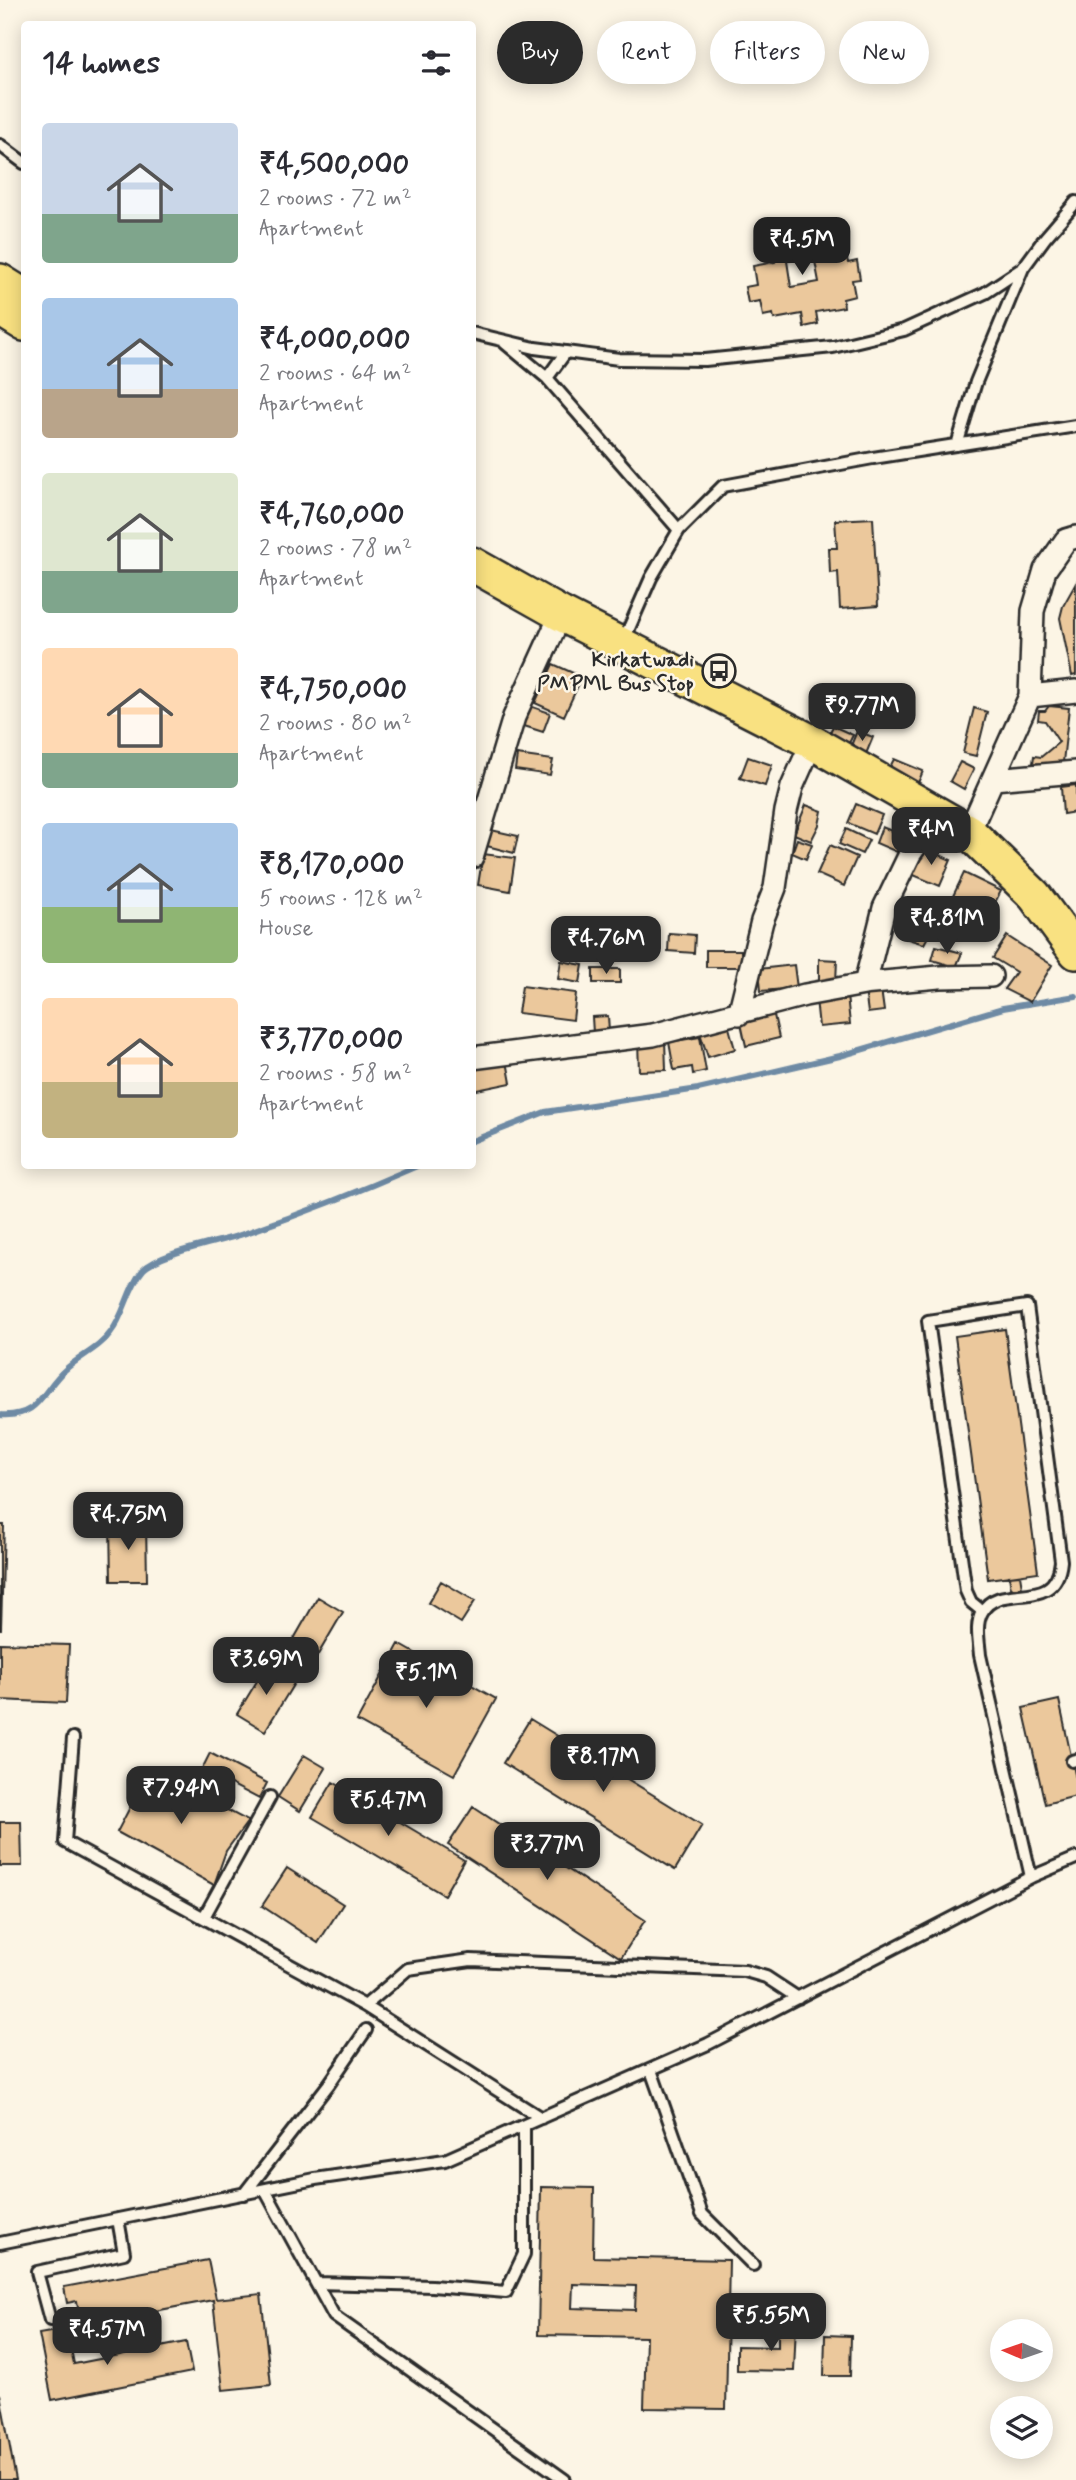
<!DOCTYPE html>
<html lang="en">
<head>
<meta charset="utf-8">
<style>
	body { margin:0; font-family:Mynerve,sans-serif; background:#f7f7f7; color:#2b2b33; height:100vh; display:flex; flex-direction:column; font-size:26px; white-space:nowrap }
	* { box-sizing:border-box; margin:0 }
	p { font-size:23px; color:#7c7c81 }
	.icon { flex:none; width:38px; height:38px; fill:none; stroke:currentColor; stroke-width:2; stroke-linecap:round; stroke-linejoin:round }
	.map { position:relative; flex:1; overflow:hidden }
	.panel { position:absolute; left:21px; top:21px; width:455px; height:1148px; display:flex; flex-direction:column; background:#fff; border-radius:7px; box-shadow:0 4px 18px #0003 }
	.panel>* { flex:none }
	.hud { position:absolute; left:497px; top:21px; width:472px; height:63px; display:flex; gap:14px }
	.needle { width:46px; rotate:272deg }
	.controls { position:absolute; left:990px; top:2319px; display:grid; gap:14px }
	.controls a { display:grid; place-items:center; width:63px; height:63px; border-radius:50%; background:#fff; box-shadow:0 4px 18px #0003; font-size:35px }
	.price { position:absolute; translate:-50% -60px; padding:0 16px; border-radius:14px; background:#2b2b2b; color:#fff; font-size:23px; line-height:46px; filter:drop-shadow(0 2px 4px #0008) }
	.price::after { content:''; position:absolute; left:50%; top:42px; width:21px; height:16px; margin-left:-10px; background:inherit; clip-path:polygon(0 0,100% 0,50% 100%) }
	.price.selected { background:#222; color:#fff }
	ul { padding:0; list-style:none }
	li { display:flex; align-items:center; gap:21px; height:175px; padding:0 21px }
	li span { display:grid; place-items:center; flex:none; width:196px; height:140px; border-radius:7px; color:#555 }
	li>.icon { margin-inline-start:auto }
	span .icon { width:84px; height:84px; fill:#fffc; stroke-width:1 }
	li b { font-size:30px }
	h2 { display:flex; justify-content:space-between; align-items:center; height:84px; padding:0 21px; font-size:30px }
	.pill { padding:0 24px; border-radius:32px; background:#fff; box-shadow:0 4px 18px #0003; font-size:24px; line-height:63px }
	.pill.selected { background:#2b2b2b; color:#fff }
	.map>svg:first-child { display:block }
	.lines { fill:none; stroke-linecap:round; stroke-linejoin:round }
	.stream { stroke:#6e8aa4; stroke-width:6 }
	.building { fill:#ebc89c; stroke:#2b2b2b; stroke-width:2; fill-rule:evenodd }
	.service-casing { stroke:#2b2b2b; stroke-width:16 }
	.minor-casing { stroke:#2b2b2b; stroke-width:26 }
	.primary-casing { stroke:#2b2b2b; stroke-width:38 }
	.service { stroke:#fcf5e5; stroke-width:10 }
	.minor { stroke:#fcf5e5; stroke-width:21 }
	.primary { stroke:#f9e181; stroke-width:33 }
	.labels { text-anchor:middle; stroke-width:5; stroke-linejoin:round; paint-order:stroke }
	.poi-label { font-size:21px; font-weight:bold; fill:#2b2b2b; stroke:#fcf5e5; text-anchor:end }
</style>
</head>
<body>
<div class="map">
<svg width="1076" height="2480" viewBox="0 0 1076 2480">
	<rect width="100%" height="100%" fill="#fcf5e5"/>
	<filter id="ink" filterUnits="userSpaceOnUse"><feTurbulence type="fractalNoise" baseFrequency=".0143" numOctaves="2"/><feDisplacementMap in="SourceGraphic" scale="14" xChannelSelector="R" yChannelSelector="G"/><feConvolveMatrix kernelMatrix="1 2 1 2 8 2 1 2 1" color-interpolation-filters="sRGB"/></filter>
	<g filter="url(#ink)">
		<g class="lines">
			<path class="stream" d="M 472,1141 L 545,1112 L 698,1089 L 840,1056 L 1003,1008 L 1076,996
				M 0,1415 C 41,1418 42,1389 66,1369 C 80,1356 100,1348 111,1332 C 125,1314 128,1287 143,1270 C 160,1252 218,1243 243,1234 C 302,1214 360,1191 417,1166"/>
		</g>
		<path class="building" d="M 829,227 L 831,244 L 821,246 L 822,252 L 845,248 L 848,263 L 857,261 L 860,279 L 852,280 L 855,296 L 843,299 L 844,307 L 816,312 L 818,324 L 804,327 L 802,314 L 774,319 L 773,314 L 763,316 L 760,301 L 748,303 L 745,287 L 756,285 L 753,266 L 775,262 L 774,257 L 761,259 L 758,241 L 810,232 L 810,230 ZM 814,256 L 819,282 L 791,287 L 787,261 Z
			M 873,518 L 878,606 L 840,609 L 838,572 L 830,573 L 829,548 L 837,548 L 835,520 Z
			M 1076,583 L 1076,675 L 1072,676 L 1060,618 L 1063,606 Z
			M 553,664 L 582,677 L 564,716 L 535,703 Z
			M 527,705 L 550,713 L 543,732 L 521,725 Z
			M 1049,706 L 1069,708 L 1062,771 L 1042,769 L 1039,764 L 1033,763 L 1034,756 L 1041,757 L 1059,742 L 1045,721 L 1038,720 L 1039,711 L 1045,711 Z
			M 974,708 L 987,712 L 976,756 L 963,753 Z
			M 833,726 L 853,735 L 847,747 L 827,738 Z
			M 857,731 L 873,737 L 866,754 L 850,748 Z
			M 517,755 L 553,760 L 550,775 L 515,770 Z
			M 748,757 L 772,765 L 765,786 L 740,778 Z
			M 894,759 L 923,771 L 918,783 L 888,771 Z
			M 960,762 L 974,769 L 964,789 L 950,781 Z
			M 1076,785 L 1076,812 L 1063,814 L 1061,787 Z
			M 856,804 L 882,815 L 874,834 L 848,823 Z
			M 806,805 L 822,811 L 819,825 L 811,841 L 794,834 Z
			M 882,827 L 904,836 L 897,852 L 876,843 Z
			M 846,829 L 869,840 L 862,854 L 839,844 Z
			M 491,830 L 518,836 L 514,853 L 487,846 Z
			M 797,839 L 812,844 L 806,859 L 792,853 Z
			M 830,845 L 857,857 L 844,886 L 817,874 Z
			M 922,847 L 951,860 L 940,886 L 911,874 Z
			M 483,854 L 515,858 L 510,891 L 478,885 Z
			M 964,873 L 1001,891 L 989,914 L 953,896 Z
			M 911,923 L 930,933 L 924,944 L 905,938 Z
			M 669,933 L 695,935 L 694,953 L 668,951 Z
			M 564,936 L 583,937 L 582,960 L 563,959 Z
			M 1007,936 L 1052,965 L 1030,1002 L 1004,989 L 1016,972 L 993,958 Z
			M 936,946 L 962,953 L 956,967 L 932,960 Z
			M 706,950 L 741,950 L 741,967 L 706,967 Z
			M 819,959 L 837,960 L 836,982 L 819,981 Z
			M 561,961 L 583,965 L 580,983 L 558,979 Z
			M 794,965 L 797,988 L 761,991 L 759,969 Z
			M 593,969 L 620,969 L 620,983 L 593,983 Z
			M 522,986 L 576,993 L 573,1020 L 518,1013 Z
			M 881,989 L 884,1011 L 868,1013 L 865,990 Z
			M 847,995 L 850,1024 L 819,1027 L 816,999 Z
			M 772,1006 L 779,1038 L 746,1046 L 739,1014 Z
			M 608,1016 L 609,1032 L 593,1033 L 592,1017 Z
			M 728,1024 L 735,1049 L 708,1057 L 700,1033 Z
			M 700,1037 L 706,1071 L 693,1074 L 692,1067 L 674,1070 L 669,1042 Z
			M 665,1040 L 666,1070 L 639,1071 L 638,1041 Z
			M 507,1061 L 511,1083 L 472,1091 L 472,1068 Z
			M 1005,1329 L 1038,1572 L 988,1579 L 955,1336 Z
			M 110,1523 L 146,1523 L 147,1581 L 111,1581 Z
			M 0,1525 L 4,1525 L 1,1629 L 0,1629 Z
			M 1020,1575 L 1022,1587 L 1011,1589 L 1009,1576 Z
			M 441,1581 L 475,1601 L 461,1623 L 428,1603 Z
			M 318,1597 L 343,1612 L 303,1680 L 279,1665 Z
			M 0,1643 L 69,1645 L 66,1703 L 0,1700 Z
			M 399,1644 L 496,1699 L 454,1775 L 357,1721 Z
			M 268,1663 L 296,1680 L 265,1731 L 237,1714 Z
			M 1059,1700 L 1076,1779 L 1076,1796 L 1045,1804 L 1023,1708 Z
			M 530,1719 L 702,1825 L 675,1870 L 503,1763 Z
			M 210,1753 L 267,1783 L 259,1799 L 202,1769 Z
			M 304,1755 L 326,1768 L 300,1811 L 278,1797 Z
			M 150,1769 L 248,1821 L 226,1851 L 214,1885 L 117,1832 Z
			M 333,1782 L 464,1860 L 444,1895 L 312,1817 Z
			M 473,1807 L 645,1920 L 621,1958 L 448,1845 Z
			M 0,1822 L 21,1822 L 22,1866 L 0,1866 Z
			M 287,1868 L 343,1904 L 318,1943 L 262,1906 Z
			M 541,2187 L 594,2188 L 593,2257 L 729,2260 L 726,2409 L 644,2408 L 646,2337 L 538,2335 ZM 573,2284 L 636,2286 L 635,2310 L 572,2308 Z
			M 208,2260 L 216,2299 L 261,2294 L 271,2385 L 223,2390 L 213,2300 L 81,2325 L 77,2301 L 67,2303 L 64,2287 Z
			M 778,2323 L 796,2323 L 794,2371 L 737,2370 L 737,2346 L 778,2347 Z
			M 67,2329 L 74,2364 L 186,2342 L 192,2372 L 52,2400 L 39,2334 Z
			M 825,2335 L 851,2336 L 850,2376 L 824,2376 Z
			M 0,2394 L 16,2480 L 0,2480 Z"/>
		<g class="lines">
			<defs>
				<path id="service" d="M 0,145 L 24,163
					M 472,333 L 535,348 L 619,359 L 705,360 L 833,347 L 904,330 L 985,293 L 1023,268
					M 505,343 L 547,378 L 679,530
					M 547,378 L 566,352
					M 957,445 L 976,382 L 1023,268 L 1045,238 L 1076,202
					M 623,642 L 651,578 L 679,530 L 723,486 L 873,458 L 1076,426
					M 982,1611 L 971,1602 L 966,1591 L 928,1321 L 1027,1306 L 1061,1561 C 1056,1615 1000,1579 982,1612 C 975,1624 979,1642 980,1655 L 1031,1877
					M 73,1738 L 65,1842 L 365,2006 L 541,2118
					M 1072,1761 L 1076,1760
					M 204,1917 L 270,1797
					M 365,2006 L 408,1969 L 471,1960 L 745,1971 L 766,1977 L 798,1998
					M 651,2070 L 702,2214 L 753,2265
					M 265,2190 L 334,2316 L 565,2480
					M 244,2194 L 329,2084 L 366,2030
					M 0,2243 L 315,2179 L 445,2160 L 708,2044 L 1031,1877 L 1076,1858
					M 316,2283 L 432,2286 L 506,2292 L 524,2254 L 524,2126
					M 50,2320 L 37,2272 L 124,2253 L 118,2219"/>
				<path id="minor" d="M 1030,696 L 1076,691
					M 993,779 L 1076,772
					M 969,832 L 1030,696 L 1033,611 L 1045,570 L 1066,540 L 1076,537
					M 472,857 L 514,717 L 561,614
					M 862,984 L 939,977 L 991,976
					M 739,1014 L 762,921 L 775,888 L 786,811 L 792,787 L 812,742
					M 472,1058 L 653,1035 L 805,995 L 865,984 L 884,908 L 910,854 L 937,816"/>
				<path id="primary" d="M 0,281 L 24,296
					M 0,309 L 24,324
					M 472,564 L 561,614 L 812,742 L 969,832 L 1034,895 L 1076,952"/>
			</defs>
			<use href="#service" class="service-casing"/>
			<use href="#minor" class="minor-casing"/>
			<use href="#primary" class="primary-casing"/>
			<use href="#service" class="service"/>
			<use href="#minor" class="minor"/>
			<use href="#primary" class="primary"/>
		</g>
	</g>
	<defs>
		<symbol id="bus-ring" viewBox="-11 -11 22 22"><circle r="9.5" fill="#fcf5e5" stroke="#2b2b2b" stroke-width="1.5"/><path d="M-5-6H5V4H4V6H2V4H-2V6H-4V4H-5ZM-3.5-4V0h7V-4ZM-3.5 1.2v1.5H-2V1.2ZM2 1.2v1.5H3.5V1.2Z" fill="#2b2b2b"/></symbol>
	</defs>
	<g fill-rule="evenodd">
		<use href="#bus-ring" x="700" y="652" width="38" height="38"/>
	</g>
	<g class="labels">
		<g class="poi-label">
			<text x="694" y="666">Kirkatwadi<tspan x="694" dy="24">PMPML Bus Stop</tspan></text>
		</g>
	</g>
</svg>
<div class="controls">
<a><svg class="needle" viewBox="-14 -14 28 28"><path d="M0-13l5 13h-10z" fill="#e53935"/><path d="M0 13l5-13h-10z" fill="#7c7c81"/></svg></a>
<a><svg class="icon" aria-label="layers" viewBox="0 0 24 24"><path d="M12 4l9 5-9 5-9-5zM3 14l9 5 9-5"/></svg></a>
</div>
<b class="price selected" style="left:802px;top:277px">₹4.5M</b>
<b class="price" style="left:862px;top:743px">₹9.77M</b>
<b class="price" style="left:931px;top:867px">₹4M</b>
<b class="price" style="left:947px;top:956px">₹4.81M</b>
<b class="price" style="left:606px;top:976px">₹4.76M</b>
<b class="price" style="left:128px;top:1552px">₹4.75M</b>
<b class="price" style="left:266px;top:1697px">₹3.69M</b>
<b class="price" style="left:426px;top:1710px">₹5.1M</b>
<b class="price" style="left:603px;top:1794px">₹8.17M</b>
<b class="price" style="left:181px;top:1826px">₹7.94M</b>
<b class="price" style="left:388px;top:1838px">₹5.47M</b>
<b class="price" style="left:547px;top:1882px">₹3.77M</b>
<b class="price" style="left:771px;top:2353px">₹5.55M</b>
<b class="price" style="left:107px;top:2367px">₹4.57M</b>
<div class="hud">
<a class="pill selected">Buy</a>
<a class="pill">Rent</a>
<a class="pill">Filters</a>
<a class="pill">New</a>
</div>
<section class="panel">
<h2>14 homes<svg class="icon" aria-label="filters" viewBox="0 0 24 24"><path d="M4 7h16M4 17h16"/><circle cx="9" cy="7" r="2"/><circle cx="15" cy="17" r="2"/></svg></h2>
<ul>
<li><span style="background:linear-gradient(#c9d6e8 65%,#7fa58c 0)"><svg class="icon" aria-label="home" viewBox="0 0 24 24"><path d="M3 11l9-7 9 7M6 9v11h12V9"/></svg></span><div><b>₹4,500,000</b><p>2 rooms · 72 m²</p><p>Apartment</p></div></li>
<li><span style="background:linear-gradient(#a9c7e8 65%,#b9a48a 0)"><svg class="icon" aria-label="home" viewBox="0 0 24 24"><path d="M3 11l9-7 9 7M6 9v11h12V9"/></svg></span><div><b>₹4,000,000</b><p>2 rooms · 64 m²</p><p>Apartment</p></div></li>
<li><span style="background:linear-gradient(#dfe7d0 70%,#7fa58c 0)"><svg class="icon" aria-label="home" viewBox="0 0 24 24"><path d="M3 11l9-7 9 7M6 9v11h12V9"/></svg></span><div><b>₹4,760,000</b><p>2 rooms · 78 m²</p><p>Apartment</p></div></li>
<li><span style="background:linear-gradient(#ffd9b3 75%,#7fa58c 0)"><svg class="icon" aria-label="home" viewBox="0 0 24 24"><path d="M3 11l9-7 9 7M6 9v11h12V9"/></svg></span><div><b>₹4,750,000</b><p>2 rooms · 80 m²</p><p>Apartment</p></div></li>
<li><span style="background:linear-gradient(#a9c7e8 60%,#8fb573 0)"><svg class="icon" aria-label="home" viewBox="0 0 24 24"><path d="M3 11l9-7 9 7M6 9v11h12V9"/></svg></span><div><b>₹8,170,000</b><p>5 rooms · 128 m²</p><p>House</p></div></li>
<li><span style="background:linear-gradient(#ffd9b3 60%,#c2b280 0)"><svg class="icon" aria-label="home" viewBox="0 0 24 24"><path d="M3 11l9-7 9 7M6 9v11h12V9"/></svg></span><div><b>₹3,770,000</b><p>2 rooms · 58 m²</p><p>Apartment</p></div></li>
</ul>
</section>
</div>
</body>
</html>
